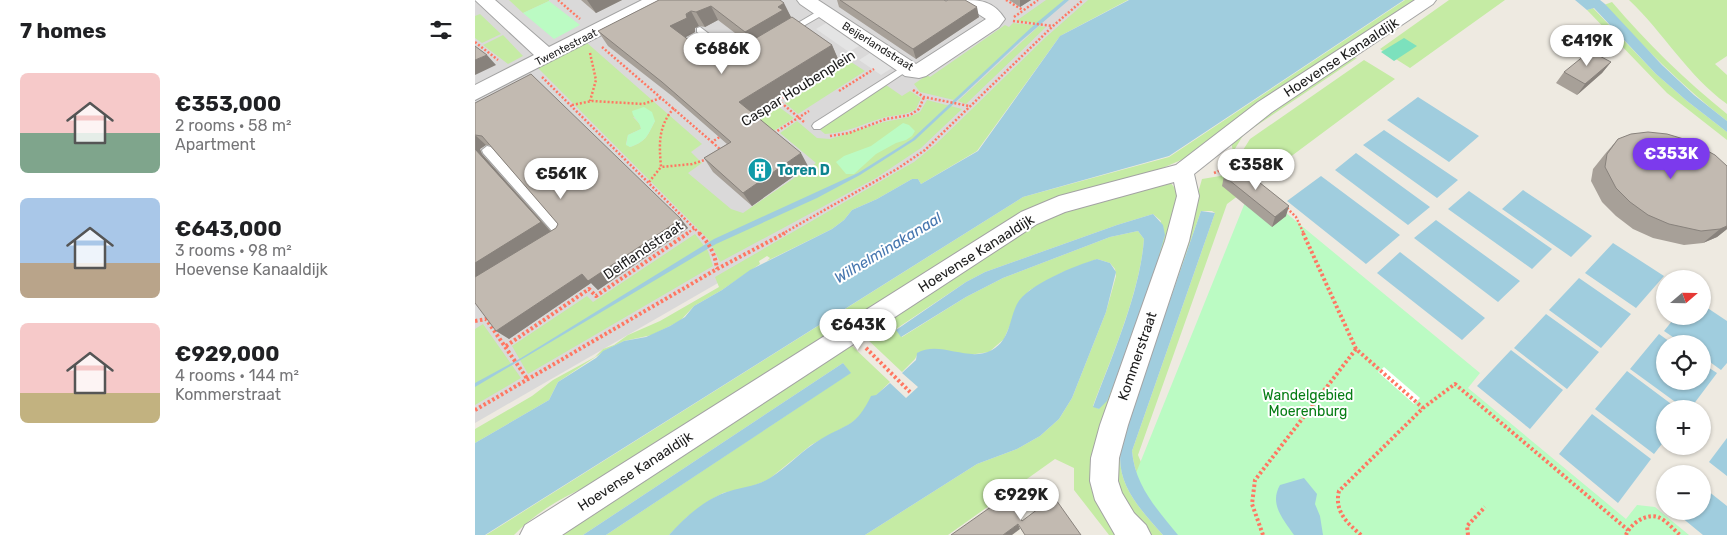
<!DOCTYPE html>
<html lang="en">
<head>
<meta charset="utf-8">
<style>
	body { margin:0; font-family:Rubik,sans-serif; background:#f2f2f2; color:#202124; height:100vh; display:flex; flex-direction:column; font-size:19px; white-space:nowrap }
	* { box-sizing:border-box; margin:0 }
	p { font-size:16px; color:#757577 }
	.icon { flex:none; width:28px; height:28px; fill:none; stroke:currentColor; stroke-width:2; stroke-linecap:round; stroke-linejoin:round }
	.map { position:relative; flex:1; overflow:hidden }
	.sheet { display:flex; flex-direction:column; background:#fff; width:475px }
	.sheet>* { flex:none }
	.needle { width:32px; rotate:70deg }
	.fabs { position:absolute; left:1181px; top:270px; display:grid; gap:10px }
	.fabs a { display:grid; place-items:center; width:55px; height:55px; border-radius:50%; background:#fff; box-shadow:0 1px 4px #0004; font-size:25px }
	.price { position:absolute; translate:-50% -42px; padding:0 11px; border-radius:18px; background:#fff; color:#222; font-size:16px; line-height:32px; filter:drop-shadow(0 1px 2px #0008) }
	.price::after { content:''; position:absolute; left:50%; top:30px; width:15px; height:11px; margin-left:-8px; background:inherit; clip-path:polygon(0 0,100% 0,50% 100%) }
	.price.on { background:#7c3aed; color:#fff }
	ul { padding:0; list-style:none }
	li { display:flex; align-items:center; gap:15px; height:125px; padding:0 20px }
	li span { display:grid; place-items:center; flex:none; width:140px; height:100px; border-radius:8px; color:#555 }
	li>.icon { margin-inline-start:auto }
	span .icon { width:60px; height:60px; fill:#fffc; stroke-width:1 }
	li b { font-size:21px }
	h2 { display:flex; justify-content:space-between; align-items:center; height:60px; padding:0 20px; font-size:21px }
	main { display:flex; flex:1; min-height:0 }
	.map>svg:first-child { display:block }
	.residential { fill:#dad9d9 }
	.grass { fill:#c5eba4; fill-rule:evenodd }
	.park { fill:#bbfbc3 }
	.pitch { fill:#7ce1bd }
	.parking { fill:#e4e4e4 }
	.water { fill:#a0cdde }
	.pier { fill:#fff }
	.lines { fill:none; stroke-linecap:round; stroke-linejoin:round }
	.lane-casing { stroke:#a3a3a3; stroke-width:2 }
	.street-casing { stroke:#a3a3a3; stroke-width:2 }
	.path-far1 { stroke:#ff7762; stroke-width:2.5; stroke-dasharray:2 2; stroke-linecap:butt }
	.path { stroke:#ff7762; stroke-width:4; stroke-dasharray:2.5 2.5; stroke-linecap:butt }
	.lane { fill:#fff; fill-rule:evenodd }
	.street { fill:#fff; fill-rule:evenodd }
	.wall { fill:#a7a098; fill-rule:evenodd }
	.shaded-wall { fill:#88827c }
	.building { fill:#c2bab1; stroke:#88827c }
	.labels { text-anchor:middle; stroke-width:4; stroke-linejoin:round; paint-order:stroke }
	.far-street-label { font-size:11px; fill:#1c1c1c; stroke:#fff }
	.street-label { font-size:14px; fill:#1c1c1c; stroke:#fff }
	.culture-label { font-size:14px; font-weight:bold; fill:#0d838f; stroke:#fff; text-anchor:start }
	.park-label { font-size:14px; fill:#077d15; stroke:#fff }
	.water-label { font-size:15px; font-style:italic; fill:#4676af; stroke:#fff }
</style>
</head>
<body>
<main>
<section class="sheet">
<h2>7 homes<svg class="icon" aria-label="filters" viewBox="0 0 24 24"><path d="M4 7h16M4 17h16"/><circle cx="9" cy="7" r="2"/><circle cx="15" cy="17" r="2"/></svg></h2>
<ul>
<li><span style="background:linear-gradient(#f6c9c9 60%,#7fa58c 0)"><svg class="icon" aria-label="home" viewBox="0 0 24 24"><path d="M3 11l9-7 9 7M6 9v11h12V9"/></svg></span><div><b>€353,000</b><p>2 rooms · 58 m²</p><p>Apartment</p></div></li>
<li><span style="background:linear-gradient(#a9c7e8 65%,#b9a48a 0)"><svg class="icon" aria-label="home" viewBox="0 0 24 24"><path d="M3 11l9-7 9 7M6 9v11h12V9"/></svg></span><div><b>€643,000</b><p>3 rooms · 98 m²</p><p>Hoevense Kanaaldijk</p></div></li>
<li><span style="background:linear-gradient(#f6c9c9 70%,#c2b280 0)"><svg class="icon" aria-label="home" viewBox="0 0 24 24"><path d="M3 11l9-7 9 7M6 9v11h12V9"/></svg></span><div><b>€929,000</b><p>4 rooms · 144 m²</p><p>Kommerstraat</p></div></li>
</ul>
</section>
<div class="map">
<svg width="1252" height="535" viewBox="0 0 1252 535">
	<rect width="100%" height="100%" fill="#eeeae1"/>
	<path class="residential" d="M 0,0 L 625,0 L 441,169 L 0,423 Z"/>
	<path class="grass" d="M 34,0 L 74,0 L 74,1 L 48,13 Z
		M 571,0 L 589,0 L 479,100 L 445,92 L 439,84 L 452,75 L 455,77 L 530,25 L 534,27 L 538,23 L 559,25 L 560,23 L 541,21 Z
		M 613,0 L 653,0 L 585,36 L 502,151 L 446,184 L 443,179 L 437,179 L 402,199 L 377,210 L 369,220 L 357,229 L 292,261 L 295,258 L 292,256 L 284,261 L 285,264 L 247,290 L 219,306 L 205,321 L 177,335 L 149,341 L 131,350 L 83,382 L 74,400 L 0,443 L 0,429 L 57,396 L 78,380 L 120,357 L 128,349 L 139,345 L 153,335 L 185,321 L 244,287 L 240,277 L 439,162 L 460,145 L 571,37 Z
		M 930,0 L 945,0 L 713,157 L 683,170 L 604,192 L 126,481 C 95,492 62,511 39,535 L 11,535 L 548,197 L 694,157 Z
		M 974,0 L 1030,0 L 935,68 L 905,49 Z
		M 1154,0 L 1252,0 L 1252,56 L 1240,64 L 1252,75 L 1252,104 C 1212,75 1189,33 1154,0 Z
		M 1137,2 C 1172,43 1210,80 1252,114 L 1252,121 C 1207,86 1168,46 1129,5 Z
		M 1118,8 L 1181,74 L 1212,101 L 1252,132 L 1252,140 L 1192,93 L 1112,10 Z
		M 5,14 L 26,34 L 7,43 L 0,38 L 0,16 Z
		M 564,26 L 571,27 L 491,104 L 483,101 Z
		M 28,35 L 48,56 L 33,64 L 8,45 Z
		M 111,42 L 227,144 L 216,152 L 227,163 L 213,173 L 256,209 L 268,213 L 341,163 L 305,133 L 322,121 L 342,138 L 355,139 L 409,122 L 434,117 L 445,112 L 452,100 L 487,109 L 446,148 L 401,178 L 245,262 L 234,240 L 62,67 ZM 158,117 L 180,121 C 172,136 172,141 155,147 L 151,144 L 153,135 L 166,129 L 165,124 Z
		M 877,57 L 882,58 L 769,134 L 758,152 L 756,141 Z
		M 889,60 L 920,79 L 752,204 L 663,455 L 683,503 L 714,535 L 703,535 C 682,509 660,486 657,451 L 740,213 L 737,211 L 726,211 L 653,421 C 650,430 647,439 646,448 C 640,484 666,510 688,535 L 675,535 L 648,505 L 644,497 L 638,481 L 638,463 L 647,425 L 689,310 L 727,179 L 745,176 L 755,171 L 773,186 L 785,177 L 763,158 L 775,139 Z
		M 376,62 L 390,71 L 323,114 L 310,103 Z
		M 411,85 L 427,96 L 435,91 L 446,98 L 441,109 C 432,115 421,115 411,117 C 389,123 372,133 350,134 L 344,129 Z
		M 304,107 L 319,118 L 297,132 L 266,132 Z
		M 695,182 L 703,192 L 705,199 L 628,426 L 650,535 L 634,535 L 599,490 L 599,468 L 580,459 L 473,535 L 390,535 L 502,464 L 542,449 L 565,436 L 584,419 L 597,398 L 631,312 L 641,276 L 640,269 L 635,263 L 622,259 L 586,273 L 555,290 L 546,299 L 529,339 L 514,352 L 494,355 L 456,349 L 443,353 L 440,359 L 427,372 L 391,338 L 392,330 L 572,216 ZM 678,214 L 686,221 L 624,409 L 618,406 C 637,356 665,292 669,239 L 663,231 L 635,237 L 528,278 L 491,297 L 427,337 L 421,329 L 491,282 L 510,272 L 642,225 Z
		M 220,234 L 233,251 L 238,266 L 53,374 L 37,346 L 112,296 L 118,302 Z
		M 8,324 L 46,378 L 0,405 L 0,329 Z
		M 366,346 L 377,346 L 415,382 L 393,403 L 386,415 L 375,424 L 336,445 L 293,480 L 275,487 L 248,493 L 232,502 L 212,517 L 194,535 L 131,535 L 375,373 L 368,363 L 108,535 L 75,535 Z"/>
	<path class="park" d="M 74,1 L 105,25 L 79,39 L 48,13 Z
		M 169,107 L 177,112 L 180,121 C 172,136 172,141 155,147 L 151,145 L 153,135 L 166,129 C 165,121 158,119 157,111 Z
		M 428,123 L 434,125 L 440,131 L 437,136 L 431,140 L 421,143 L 401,154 L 379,174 L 371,174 L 361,162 L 369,156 L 396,146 Z
		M 777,185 L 1005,373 L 993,388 L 1151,519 L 1162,505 L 1180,507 L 1214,535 L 702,535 L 657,483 Z"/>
	<path class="pitch" d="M 929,38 L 942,46 L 919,61 L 906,52 Z"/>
	<path class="parking" d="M 351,23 L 384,46 L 374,52 L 341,29 Z
		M 395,53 L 417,68 L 406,75 L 384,60 Z"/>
	<path class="water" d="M 589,0 L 594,0 L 546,41 L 440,140 L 385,175 L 342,198 L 241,244 L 0,387 L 0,383 L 46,358 L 239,239 L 383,173 L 437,139 L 559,25 Z
		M 654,0 L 929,0 L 694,156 L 548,197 L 10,535 L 0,535 L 0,443 L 74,400 L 83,382 L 121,358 L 128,351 L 149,341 L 171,337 L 195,326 L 210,317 L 219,306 L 247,290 L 275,270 L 357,229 L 369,220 L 377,210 L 402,199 L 437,179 L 443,179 L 446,184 L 503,151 L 585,36 Z
		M 1100,0 L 1125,0 L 1130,4 L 1187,65 L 1219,95 L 1252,121 L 1252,132 L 1212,101 L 1181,74 L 1119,8 L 1112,10 Z
		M 943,97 L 1004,136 L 974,162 L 912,120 Z
		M 909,130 L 983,180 L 962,198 L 888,145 Z
		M 881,153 L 955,207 L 933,225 L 860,170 Z
		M 846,176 L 925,235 L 891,264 L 812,201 Z
		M 1048,190 L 1117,236 L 1096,257 L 1027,209 Z
		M 994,191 L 1077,249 L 1057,269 L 973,209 Z
		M 726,211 L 740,213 L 657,451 C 660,486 682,509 703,535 L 688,535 C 666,510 640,484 646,448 C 647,439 650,430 653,421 Z
		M 678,214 L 688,225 L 690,235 L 679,273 L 650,357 L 632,401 L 624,409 L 618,407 C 637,356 665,293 669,239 L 663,231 L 635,237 L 528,278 L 491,297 L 426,337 L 421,330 L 491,282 L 510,272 L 642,225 Z
		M 961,220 L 1045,281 L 1023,302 L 939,238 Z
		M 1138,243 L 1189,276 L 1161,308 L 1110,273 Z
		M 925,252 L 1010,318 L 987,340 L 902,273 Z
		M 622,259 L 635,263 L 641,272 L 631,312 L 597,398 L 584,419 L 565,436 L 542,449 L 502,464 L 390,535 L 194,535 C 210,517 231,498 255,491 C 268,487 282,486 295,478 C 313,467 327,450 346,439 C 373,423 381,427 396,396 L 401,395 L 415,383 L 431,398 L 443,387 L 427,373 L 441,360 L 442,353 C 465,340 493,363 517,350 C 535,340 534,320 542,304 C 552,285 601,265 622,259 Z
		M 1104,278 L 1156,314 L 1126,348 L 1074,310 Z
		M 1228,305 L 1252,321 L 1252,363 L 1246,370 L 1228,357 L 1228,344 L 1208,344 L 1189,331 L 1201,316 L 1228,316 Z
		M 1071,314 L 1124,352 L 1092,389 L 1039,348 Z
		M 1184,334 L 1198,344 L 1190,344 L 1190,381 L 1228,381 L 1228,364 L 1242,373 L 1215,409 L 1210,409 L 1155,369 Z
		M 1036,350 L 1088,390 L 1055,429 L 1002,386 Z
		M 368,363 L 376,373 L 131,535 L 108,535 Z
		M 1152,371 L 1203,409 L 1190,409 L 1190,440 L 1179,454 L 1120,409 Z
		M 1117,414 L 1176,459 L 1143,503 L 1084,454 Z
		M 1252,438 L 1252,476 L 1234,462 Z
		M 829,478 L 842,494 L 840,504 L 845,516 L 848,535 L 819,535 C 808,519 794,504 805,485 Z
		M 1228,487 L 1252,506 L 1252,535 L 1228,535 L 1200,512 L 1228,511 Z"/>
	<path class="pier" d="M 909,367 L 945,398 L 939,404 L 903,372 Z"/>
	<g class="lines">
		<defs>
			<path id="lane" d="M 348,8 L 351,9 L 351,13 L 318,32 L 315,33 L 311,30 Z
				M 225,27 L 263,56 L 269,56 L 269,60 L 263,63 L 260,62 L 222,32 L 222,28 Z
				M 432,64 L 437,67 L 435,69 L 345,129 L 339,129 L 337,126 L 339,123 Z
				M 12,146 L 16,147 L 90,230 L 91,233 L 90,236 L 80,240 L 76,239 L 75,236 L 78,232 L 8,153 L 7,150 Z"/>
			<path id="street" d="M 0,0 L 20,0 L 74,47 L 167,0 L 190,0 L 187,4 L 0,100 L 0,85 L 59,55 Z
				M 322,0 L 343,0 L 441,64 L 511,19 L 488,4 L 485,0 C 505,0 518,0 530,19 L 524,27 L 451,76 L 444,78 L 430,76 L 325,4 Z
				M 940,0 L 961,0 L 958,4 L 797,112 L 719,174 L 724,196 L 714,241 L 653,425 L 644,458 L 643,481 L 647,493 L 659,513 L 671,525 L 676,535 L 640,535 L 639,533 L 620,500 L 615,481 L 616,458 L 625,425 L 690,241 L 702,196 L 699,182 L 590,212 L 562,224 L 87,535 L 45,535 L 50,525 L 546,212 L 584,196 L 701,165 L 783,102 Z"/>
		</defs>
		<use href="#lane" class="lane-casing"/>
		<use href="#street" class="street-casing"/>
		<path class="path-far1" d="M 83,0 L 105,19
			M 531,0 L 548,10
			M 539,17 L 563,0
			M 538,21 L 577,26
			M 0,42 L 23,60
			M 127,47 L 237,142 L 246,136
			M 115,53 L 121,80 L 115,101
			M 67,77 L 225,234
			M 438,90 L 449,97 L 494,106
			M 364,91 L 399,69
			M 303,100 L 329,122
			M 97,105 L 117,101 L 168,104 L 186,98
			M 199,108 C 183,126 184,144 186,167 L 217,164 L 233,159
			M 277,117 L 378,54
			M 299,133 L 334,111
			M 355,136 L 374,133 L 411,119 L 435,115 L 444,109 L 449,97
			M 237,142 L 246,150
			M 739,173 L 751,168 L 759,158
			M 174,182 L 186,167
			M 812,208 L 821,217 L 829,234
			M 211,234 L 220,228
			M 307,234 L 422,169 L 450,150 L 578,26 L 608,0"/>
		<path class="path" d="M 224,233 C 235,244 240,254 242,269
			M 828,233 L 881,349 L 948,408
			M 0,321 L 11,319 L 53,380
			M 31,346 L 114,289 L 121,296 L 213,233
			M 391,348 L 435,392
			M 0,410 L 242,269 L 310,233
			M 788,535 L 777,504 L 780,480 L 881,349
			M 886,535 C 872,523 859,511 864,491 L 948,408 L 980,384 L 1153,530
			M 993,535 L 992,526 L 1010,507
			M 1151,535 C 1155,524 1171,513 1183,517 C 1191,520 1199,530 1205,535"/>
		<use href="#lane" class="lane"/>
		<use href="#street" class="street"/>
	</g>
	<path class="wall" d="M 106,0 L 147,0 L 121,13 Z
		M 184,0 L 305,0 L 316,17 L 357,45 L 363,59 L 277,113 L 333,166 L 277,206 L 238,172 L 229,158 L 252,144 L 197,96 L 133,46 L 123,31 ZM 243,20 L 273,43 L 242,61 L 210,37 L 220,32 L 220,28 L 224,26 L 230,27 Z
		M 362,0 L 469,0 L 504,17 L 441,59 L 364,7 Z
		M 534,0 L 556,0 L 545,7 Z
		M 1136,62 L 1127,73 L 1102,95 L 1081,83 L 1089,72 Z
		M 0,103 L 206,219 L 213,228 L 123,290 L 116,283 L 34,339 L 0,303 ZM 11,145 L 15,145 L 83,224 L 81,228 L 76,231 L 7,154 L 5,149 Z
		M 1143,139 L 1252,166 L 1252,229 L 1242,237 L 1228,243 L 1209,245 L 1178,238 L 1158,229 L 1141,216 L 1127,202 L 1116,181 L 1118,169 L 1130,154 Z
		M 749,176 L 811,216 L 797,227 L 747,186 Z"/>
	<path class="shaded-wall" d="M 112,0 L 147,0 L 121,13 Z
		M 545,0 L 556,0 L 545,7 Z
		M 309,3 L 316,17 L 277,46 L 270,32 L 303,7 Z
		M 236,6 L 243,20 L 230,27 L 221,12 Z
		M 502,7 L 504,17 L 441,59 L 438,49 Z
		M 216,11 L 224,26 L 220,28 L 220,32 L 204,41 L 195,26 Z
		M 357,45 L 363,59 L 272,116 L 264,102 Z
		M 12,55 L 21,65 L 0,75 L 0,60 Z
		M 1136,62 L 1127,73 L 1102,95 L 1110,84 Z
		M 0,135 L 11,145 L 5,149 L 7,154 L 76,232 L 0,279 Z
		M 326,153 L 333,166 L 277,206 L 268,193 Z
		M 814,206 L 811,216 L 797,227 L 800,217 Z
		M 206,219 L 213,228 L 123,290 L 116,283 L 34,339 L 21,331 L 107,274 Z
		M 1252,226 L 1252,229 L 1242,237 L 1228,243 L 1245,229 Z
		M 543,524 L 545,529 L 537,535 L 528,535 Z"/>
	<path class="building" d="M 184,0 L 305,0 L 309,3 L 303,7 L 308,10 L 270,32 L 236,6 L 221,12 L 216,11 L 211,14 L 212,18 L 195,26 L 242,61 L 317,17 L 357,45 L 264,102 L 326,153 L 268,193 L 229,158 L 256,142 L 187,82 L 123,31 Z
		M 365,0 L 469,0 L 471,1 L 473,0 L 490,0 L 502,7 L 438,49 Z
		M 0,46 L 12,55 L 0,60 Z
		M 1115,51 L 1136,62 L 1110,84 L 1089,72 Z
		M 56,74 L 206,219 L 113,281 L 107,274 L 21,331 L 0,303 L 0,277 L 81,228 L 83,224 L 7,136 L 0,135 L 0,103 Z
		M 1173,132 L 1192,134 L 1212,140 L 1240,155 L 1252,166 L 1252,226 L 1245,229 L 1226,231 L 1194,224 L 1173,215 L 1155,202 L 1141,188 L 1130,167 L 1132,154 L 1143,139 L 1156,134 Z
		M 0,149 L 66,222 L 0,263 Z
		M 760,163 L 814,206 L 800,217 L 749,176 Z
		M 530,497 L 547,521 L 579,497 L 606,535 L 550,535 L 543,524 L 528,535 L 476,535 Z"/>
	<defs>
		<symbol id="building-disc" viewBox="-11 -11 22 22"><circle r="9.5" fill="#0f9aa8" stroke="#fff"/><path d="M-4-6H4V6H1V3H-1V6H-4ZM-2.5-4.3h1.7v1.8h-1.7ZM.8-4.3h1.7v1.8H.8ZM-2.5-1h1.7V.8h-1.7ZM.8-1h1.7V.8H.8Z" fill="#fff"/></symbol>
	</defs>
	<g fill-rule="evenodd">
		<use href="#building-disc" x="271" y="156" width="28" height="28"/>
	</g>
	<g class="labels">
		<g class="far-street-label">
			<text transform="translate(403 46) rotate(32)" y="4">Beijerlandstraat</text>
			<text transform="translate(91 47) rotate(-27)" y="4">Twentestraat</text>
		</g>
		<g class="street-label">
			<text transform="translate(866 57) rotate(-33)" y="5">Hoevense Kanaaldijk</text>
			<text transform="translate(323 88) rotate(-32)" y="5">Caspar Houbenplein</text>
			<text transform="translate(168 250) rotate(-34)" y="5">Delflandstraat</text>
			<text transform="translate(501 253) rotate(-32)" y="5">Hoevense Kanaaldijk</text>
			<text transform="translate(662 356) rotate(-71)" y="5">Kommerstraat</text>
			<text transform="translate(160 471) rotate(-33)" y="5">Hoevense Kanaaldijk</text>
		</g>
		<g class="culture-label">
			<text x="302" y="175">Toren D</text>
		</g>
		<g class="park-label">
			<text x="833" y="400">Wandelgebied<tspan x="833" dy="16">Moerenburg</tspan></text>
		</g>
		<g class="water-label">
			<text transform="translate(413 248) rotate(-31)" y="5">Wilhelminakanaal</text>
		</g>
	</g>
</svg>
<div class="fabs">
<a><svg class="needle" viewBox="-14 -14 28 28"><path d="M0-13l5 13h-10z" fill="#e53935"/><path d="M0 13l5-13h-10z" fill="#757577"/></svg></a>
<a><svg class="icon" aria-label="locate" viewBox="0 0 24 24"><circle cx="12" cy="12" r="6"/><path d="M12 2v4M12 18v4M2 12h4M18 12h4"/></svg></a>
<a>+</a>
<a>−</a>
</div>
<b class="price" style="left:1112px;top:67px">€419K</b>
<b class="price" style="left:247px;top:75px">€686K</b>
<b class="price on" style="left:1196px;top:180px">€353K</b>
<b class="price" style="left:781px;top:191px">€358K</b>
<b class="price" style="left:86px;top:200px">€561K</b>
<b class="price" style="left:383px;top:351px">€643K</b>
<b class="price" style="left:546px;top:521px">€929K</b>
</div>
</main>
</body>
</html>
